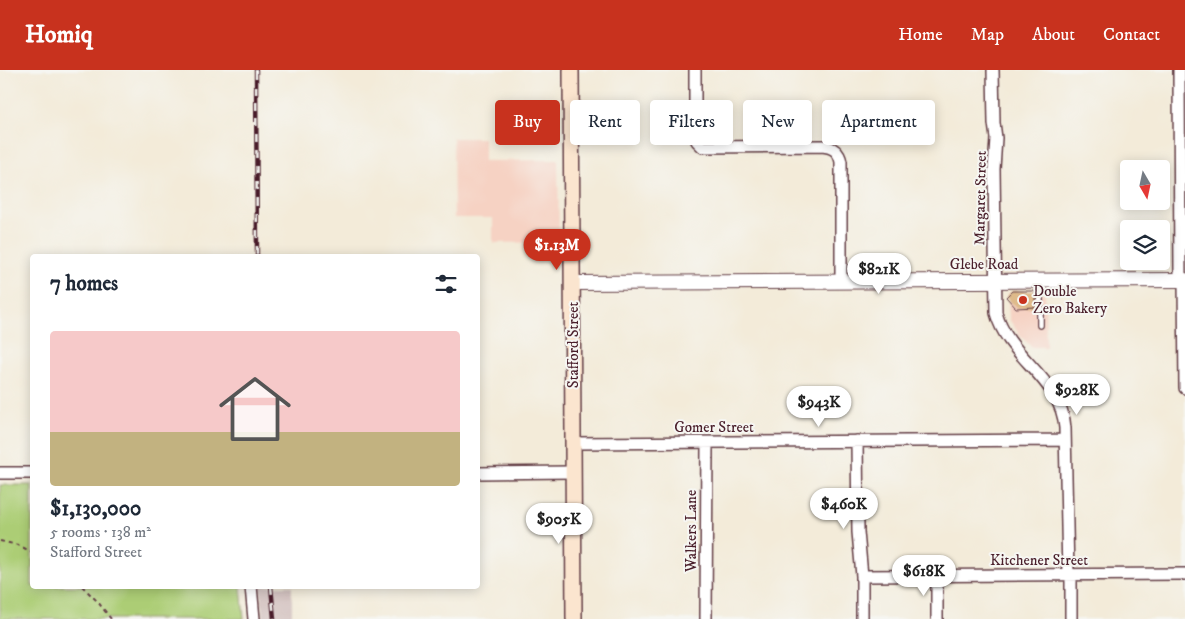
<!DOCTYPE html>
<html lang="en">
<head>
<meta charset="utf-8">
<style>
	body { margin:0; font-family:"IM FELL DW Pica",serif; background:#f2f2f3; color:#1f2937; height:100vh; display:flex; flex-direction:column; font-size:19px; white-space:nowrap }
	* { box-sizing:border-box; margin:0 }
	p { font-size:16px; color:#747a83 }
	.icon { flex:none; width:28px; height:28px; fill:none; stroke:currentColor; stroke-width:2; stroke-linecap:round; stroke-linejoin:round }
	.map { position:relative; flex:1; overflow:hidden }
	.drawer { position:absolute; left:30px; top:184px; width:450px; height:335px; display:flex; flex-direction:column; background:#fff; border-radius:5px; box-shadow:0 2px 12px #0003 }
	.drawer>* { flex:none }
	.banner { position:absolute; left:495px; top:30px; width:475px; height:45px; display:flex; gap:10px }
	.needle { width:32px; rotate:171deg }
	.fabs { position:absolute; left:1120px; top:90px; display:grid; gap:10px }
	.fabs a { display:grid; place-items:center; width:50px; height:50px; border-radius:5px; background:#fff; box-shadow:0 2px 12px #0003; font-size:25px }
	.price { position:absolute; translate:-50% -42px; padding:0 11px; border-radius:18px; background:#fff; color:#222; font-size:16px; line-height:32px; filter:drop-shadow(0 1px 2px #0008) }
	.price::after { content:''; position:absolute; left:50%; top:30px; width:15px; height:11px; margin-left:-8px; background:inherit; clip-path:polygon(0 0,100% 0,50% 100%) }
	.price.active { background:#c8321e; color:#fff }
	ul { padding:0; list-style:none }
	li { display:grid; align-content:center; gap:10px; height:265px; padding:0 20px }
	li span { display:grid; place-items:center; height:155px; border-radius:5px; color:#555 }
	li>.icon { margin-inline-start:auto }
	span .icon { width:90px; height:90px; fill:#fffc; stroke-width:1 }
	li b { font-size:21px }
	h2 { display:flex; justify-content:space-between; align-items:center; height:60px; padding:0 20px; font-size:21px }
	.chip { padding:0 18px; border-radius:5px; background:#fff; box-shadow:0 2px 12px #0003; font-size:18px; line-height:45px }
	.chip.active { background:#c8321e; color:#fff }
	header { display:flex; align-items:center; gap:30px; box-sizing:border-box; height:70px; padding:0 25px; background:#c8321e; color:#fff }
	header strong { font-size:24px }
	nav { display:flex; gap:28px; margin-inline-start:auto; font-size:18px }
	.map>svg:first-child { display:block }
	.built { fill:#f6d2c3 }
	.industrial { fill:#d1bfbd }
	.green { fill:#accd75; stroke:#7b7650 }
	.building { fill:#deba8a }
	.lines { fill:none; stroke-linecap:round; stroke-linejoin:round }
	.service-casing { stroke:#633e45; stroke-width:8 }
	.minor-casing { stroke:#633e45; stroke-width:14 }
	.tertiary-casing { stroke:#633e45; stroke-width:16 }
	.secondary-casing { stroke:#633e45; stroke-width:18 }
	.path { stroke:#633e45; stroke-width:2; stroke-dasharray:4 4; stroke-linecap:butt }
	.service { stroke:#fff; stroke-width:5.5 }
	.minor { stroke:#fff; stroke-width:11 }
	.tertiary { stroke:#fff; stroke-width:14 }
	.secondary { stroke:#fbe5cf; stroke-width:15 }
	.rail-casing { stroke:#4a1f2b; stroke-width:4.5 }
	.rail { stroke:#f6f6f2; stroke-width:2.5; stroke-dasharray:8; stroke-linecap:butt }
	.poi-dot { fill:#c8321e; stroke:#f6f6f2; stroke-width:2 }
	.labels { text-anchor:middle; stroke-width:4; stroke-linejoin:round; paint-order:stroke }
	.street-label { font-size:15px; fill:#4a1f2b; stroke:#f6f6f2 }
	.poi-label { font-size:15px; fill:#4a1f2b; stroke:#f6f6f2; text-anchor:start }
</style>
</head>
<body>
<header>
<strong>Homiq</strong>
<nav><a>Home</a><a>Map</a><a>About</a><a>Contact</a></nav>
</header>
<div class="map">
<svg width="1185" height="549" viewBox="0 0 1185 549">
	<rect width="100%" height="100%" fill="#f6f6f2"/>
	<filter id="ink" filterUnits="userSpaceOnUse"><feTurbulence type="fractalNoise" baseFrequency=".02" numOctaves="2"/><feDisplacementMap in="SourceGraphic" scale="10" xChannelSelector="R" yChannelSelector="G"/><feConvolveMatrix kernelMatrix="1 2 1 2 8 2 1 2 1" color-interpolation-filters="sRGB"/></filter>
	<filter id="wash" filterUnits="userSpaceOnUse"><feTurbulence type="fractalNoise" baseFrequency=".0096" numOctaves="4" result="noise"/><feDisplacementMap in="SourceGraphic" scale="20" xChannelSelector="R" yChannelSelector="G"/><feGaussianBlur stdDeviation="1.12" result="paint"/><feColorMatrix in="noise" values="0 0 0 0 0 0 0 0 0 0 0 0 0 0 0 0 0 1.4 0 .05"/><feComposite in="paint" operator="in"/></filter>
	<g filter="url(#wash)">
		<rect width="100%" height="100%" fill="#f3ebd9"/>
		<path class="built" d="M 453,68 L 484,68 L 484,91 L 558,90 L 559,172 L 493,173 L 493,148 L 454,148 Z
			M 1008,223 L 1045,223 L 1046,277 L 1032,277 L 1021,267 L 1009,249 Z"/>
		<path class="industrial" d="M 260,516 L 292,516 L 292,549 L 263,549 Z"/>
		<path class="green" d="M 0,415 L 32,415 L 32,516 L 241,516 L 244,549 L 0,549 Z"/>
		<g id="blocks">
			<path class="building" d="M 1012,221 L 1035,221 L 1035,237 L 1016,238 L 1006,227 Z"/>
		</g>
	</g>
	<g filter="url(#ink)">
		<use href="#blocks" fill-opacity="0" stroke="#633e45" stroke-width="1"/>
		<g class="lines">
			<defs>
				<path id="service" d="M 1040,212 L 1040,255"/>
				<path id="minor" d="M 695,0 L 695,66 L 697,71 L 703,77 L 822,76 C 833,77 839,81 841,92 L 841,211
					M 993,0 L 994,53 L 996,68 L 994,99 L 996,243 C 1008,288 1062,309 1065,358 L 1068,505
					M 1179,0 L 1180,210
					M 1184,210 L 1185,318
					M 857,371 L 858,462 L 862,506 L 862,549
					M 573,373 L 1065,370
					M 0,403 L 32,403
					M 478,403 L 573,402
					M 937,505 L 937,549
					M 1071,505 L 1071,549
					M 862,506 L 1185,504
					M 251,516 L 254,549
					M 706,549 L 707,373"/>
				<path id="tertiary" d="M 572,213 L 1185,210"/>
				<path id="secondary" d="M 571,0 L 574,549"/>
			</defs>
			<use href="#service" class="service-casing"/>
			<use href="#minor" class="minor-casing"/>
			<use href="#tertiary" class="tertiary-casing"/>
			<use href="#secondary" class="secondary-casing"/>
			<path class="path" d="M 0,471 L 18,475 L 32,482
				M 82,516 L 98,532 L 111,549"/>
			<use href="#service" class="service"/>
			<use href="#minor" class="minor"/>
			<use href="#tertiary" class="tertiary"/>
			<use href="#secondary" class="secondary"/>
			<defs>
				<path id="rail" d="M 256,0 L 257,186
					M 271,516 L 274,549"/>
			</defs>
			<use href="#rail" class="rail-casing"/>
			<use href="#rail" class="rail"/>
		</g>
	</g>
	<circle class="poi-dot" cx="1023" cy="230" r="5"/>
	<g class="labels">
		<g class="street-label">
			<text transform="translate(980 128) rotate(-89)" y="5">Margaret Street</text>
			<text x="984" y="199">Glebe Road</text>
			<text transform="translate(573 275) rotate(-90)" y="5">Stafford Street</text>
			<text x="714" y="362">Gomer Street</text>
			<text transform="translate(691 461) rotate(-90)" y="5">Walkers Lane</text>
			<text x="1039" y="495">Kitchener Street</text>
		</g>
		<g class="poi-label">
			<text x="1033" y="226">Double<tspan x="1033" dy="17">Zero Bakery</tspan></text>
		</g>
	</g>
</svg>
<div class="fabs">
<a><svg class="needle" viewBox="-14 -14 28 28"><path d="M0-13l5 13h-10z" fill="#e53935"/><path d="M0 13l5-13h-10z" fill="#747a83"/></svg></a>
<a><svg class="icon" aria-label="layers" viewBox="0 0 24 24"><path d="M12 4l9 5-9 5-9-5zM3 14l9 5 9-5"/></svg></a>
</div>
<b class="price active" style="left:557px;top:201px">$1.13M</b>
<b class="price" style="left:879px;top:225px">$821K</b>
<b class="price" style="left:1077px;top:346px">$928K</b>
<b class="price" style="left:819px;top:358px">$943K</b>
<b class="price" style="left:844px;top:460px">$460K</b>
<b class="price" style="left:559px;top:475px">$905K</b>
<b class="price" style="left:924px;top:527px">$618K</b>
<div class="banner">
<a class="chip active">Buy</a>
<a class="chip">Rent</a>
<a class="chip">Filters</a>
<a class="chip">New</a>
<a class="chip">Apartment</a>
</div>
<section class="drawer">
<h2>7 homes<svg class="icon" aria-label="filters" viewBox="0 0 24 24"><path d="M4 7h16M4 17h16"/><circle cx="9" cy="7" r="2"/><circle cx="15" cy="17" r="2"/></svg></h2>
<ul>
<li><span style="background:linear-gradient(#f6c9c9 65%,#c2b280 0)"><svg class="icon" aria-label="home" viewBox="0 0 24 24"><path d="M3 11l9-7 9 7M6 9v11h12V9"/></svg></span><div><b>$1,130,000</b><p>5 rooms · 138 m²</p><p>Stafford Street</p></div></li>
</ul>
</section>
</div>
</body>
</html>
